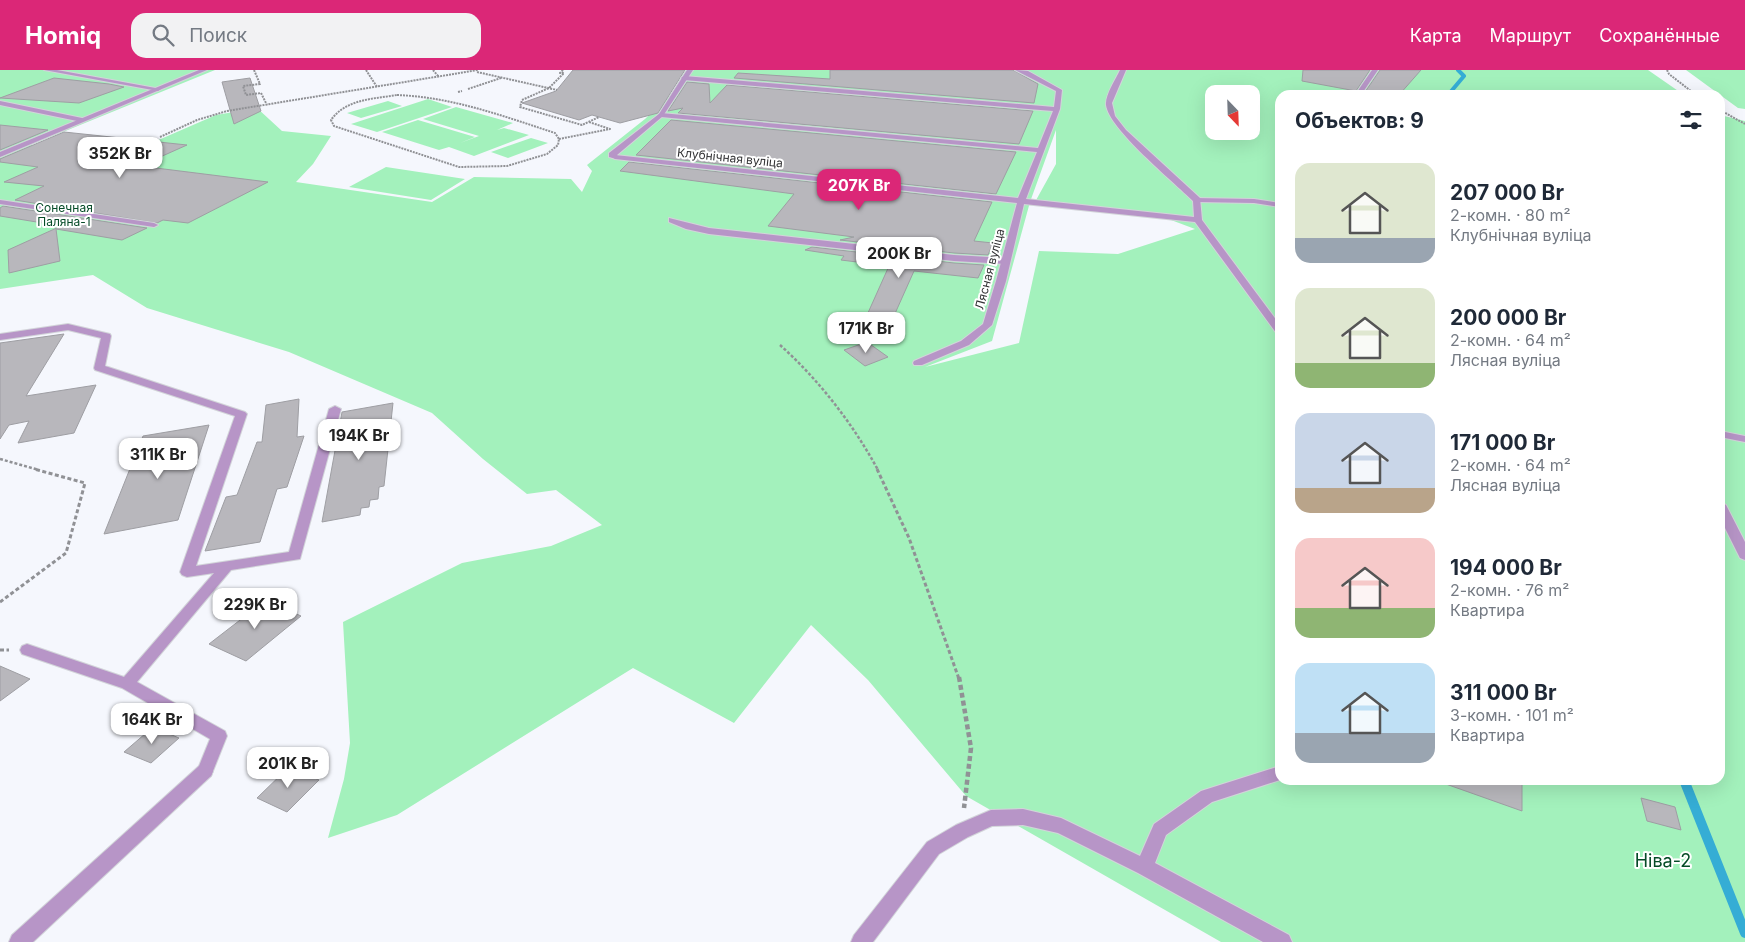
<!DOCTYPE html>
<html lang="ru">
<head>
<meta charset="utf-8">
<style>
	body { margin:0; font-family:Inter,sans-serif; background:#f2f2f3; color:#1f2937; height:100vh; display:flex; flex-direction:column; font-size:19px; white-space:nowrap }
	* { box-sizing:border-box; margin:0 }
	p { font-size:16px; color:#747a83 }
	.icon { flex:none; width:28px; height:28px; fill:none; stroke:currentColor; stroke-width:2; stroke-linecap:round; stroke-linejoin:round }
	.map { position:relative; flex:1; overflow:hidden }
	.panel { position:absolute; left:1275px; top:20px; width:450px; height:695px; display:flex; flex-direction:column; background:#fff; border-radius:15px; box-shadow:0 5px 20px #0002 }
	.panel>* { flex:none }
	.needle { width:32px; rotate:157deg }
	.fabs { position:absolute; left:1205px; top:15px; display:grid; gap:10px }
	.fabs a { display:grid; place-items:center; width:55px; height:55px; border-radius:10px; background:#fff; box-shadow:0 5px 20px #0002; font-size:25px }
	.price { position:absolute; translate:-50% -42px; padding:0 11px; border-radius:10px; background:#fff; color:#222; font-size:16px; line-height:32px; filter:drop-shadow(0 1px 2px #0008) }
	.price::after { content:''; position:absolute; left:50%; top:30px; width:15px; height:11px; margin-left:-8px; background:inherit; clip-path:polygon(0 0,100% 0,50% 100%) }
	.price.current { background:#db2777; color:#fff }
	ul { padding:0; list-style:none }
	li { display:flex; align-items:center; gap:15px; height:125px; padding:0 20px }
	li span { display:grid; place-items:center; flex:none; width:140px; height:100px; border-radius:15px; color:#555 }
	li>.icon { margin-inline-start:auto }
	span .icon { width:60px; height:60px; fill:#fffc; stroke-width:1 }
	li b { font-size:21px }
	h2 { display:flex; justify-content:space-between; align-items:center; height:60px; padding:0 20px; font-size:21px }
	header { display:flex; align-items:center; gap:30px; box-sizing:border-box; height:70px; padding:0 25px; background:#db2777; color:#fff }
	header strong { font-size:24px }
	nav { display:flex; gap:28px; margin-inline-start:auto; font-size:18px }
	.search { width:350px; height:45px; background:#f2f2f3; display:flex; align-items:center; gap:12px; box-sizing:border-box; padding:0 18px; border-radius:15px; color:#747a83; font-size:19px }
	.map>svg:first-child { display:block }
	.green { fill:#a3f1bc; fill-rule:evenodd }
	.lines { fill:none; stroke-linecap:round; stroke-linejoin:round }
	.stream-far1 { stroke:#35add5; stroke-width:4 }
	.stream { stroke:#35add5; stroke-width:10 }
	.building { fill:#b8b7bc; stroke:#9e9ea3 }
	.service-casing { stroke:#d2d4d9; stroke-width:2 }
	.minor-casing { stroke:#d2d4d9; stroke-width:2 }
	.tertiary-casing { stroke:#d2d4d9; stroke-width:2 }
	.path-far3 { stroke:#909195; stroke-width:2; stroke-dasharray:2 1; stroke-linecap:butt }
	.path-far2 { stroke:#909195; stroke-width:2.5; stroke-dasharray:3 2; stroke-linecap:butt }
	.path-far1 { stroke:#909195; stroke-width:3; stroke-dasharray:4 2.5; stroke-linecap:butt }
	.path { stroke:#909195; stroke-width:4.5; stroke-dasharray:5 3; stroke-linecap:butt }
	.service { fill:#b795c7; fill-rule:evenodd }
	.minor { fill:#b795c7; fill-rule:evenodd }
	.tertiary { fill:#b795c7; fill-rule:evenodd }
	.labels { text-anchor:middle; stroke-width:4; stroke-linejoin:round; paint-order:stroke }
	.far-street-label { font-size:12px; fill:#333335; stroke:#fff }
	.far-park-label { font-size:12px; fill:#054b27; stroke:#fff }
	.near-park-label { font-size:18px; fill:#054b27; stroke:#fff }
</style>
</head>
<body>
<header>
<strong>Homiq</strong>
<div class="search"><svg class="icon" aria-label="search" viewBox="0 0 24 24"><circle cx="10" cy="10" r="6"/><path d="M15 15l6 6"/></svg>Поиск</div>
<nav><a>Карта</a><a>Маршрут</a><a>Сохранённые</a></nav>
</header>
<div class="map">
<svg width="1745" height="872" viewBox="0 0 1745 872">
	<rect width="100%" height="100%" fill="#f5f7fd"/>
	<path class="green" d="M 0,0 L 215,0 L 31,75 L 117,88 L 216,45 L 257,38 L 282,61 L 331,66 L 313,94 L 296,112 L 432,132 L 474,107 L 571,109 L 582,122 L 592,101 L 587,95 L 645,49 L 671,24 L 686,0 L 1648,0 L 1684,25 L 1280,25 L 1280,710 L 1720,710 L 1720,45 L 1745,51 L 1745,872 L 1221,872 L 966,726 L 868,610 L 811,555 L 734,653 L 633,598 L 397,745 L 328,768 L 344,709 L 350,673 L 343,552 L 462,493 L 551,476 L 602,455 L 556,420 L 527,424 L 483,389 L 432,343 L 289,282 L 147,238 L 93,205 L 0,219 ZM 1214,24 L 1251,24 L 1251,61 L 1214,61 ZM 1056,60 L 1056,94 L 1035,132 L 1155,144 L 1195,159 L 1118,184 L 1039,181 L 1019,273 L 925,297 L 992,271 L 1030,132 Z
		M 1686,0 L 1745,0 L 1745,39 L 1738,38 Z
		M 428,29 L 452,37 L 377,62 L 351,54 Z
		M 388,31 L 402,36 L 361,48 L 347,43 Z
		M 456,37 L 513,53 L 497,60 L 504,58 L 529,65 L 474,86 L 449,77 L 439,80 L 382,62 L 418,50 L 475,67 L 460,73 L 479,66 L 423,49 Z
		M 531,68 L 548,73 L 508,88 L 491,82 Z
		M 386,97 L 465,109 L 431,130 L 349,117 Z"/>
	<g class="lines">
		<path class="stream-far1" d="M 1448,25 L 1464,6 L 1458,0"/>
		<path class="stream" d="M 1684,710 L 1745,863"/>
	</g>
	<path class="building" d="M 573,0 L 685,0 L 658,43 L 620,53 L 592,45 L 579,50 L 522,33 L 556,21 Z
		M 830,0 L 1013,0 L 1038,14 L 1034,33 L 734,8 L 738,3 L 830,9 Z
		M 1303,0 L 1370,0 L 1356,21 L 1302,11 Z
		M 1380,0 L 1421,0 L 1399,25 L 1365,22 Z
		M 54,8 L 109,14 L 124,17 L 79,33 L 0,28 Z
		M 250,8 L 261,41 L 234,54 L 222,12 Z
		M 687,12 L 709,14 L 710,33 L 727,15 L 1033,41 L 1019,74 L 678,43 L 683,38 L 668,41 Z
		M 671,50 L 1016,82 L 996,124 L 636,85 Z
		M 0,55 L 48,60 L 0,80 Z
		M 64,62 L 187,75 L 140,96 L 268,112 L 188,153 L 163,150 L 157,153 L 15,130 L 44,116 L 4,112 L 38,97 L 0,92 L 0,89 Z
		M 629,92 L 992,132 L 974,171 L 993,173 L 988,185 L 954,183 L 840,170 L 854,167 L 768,156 L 794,124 L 620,101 Z
		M 3,136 L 147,158 L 122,170 L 56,159 L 60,191 L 9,203 L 8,180 L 61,156 L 0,146 L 0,138 Z
		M 812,177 L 954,193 L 984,195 L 978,208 L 914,201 L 889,257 L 863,254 L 889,196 L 841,190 L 844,186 L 805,180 Z
		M 64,264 L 26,326 L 96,315 L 74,363 L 18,373 L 29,351 L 9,355 L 0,369 L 0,273 Z
		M 867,272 L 888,287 L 865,296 L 844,280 Z
		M 299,329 L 297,367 L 304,366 L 287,417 L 277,419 L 260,472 L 205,481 L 226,427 L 237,425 L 257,372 L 262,372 L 266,335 Z
		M 393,333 L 384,416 L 379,417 L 378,429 L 370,430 L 369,437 L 361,438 L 360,445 L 322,452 L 342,342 Z
		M 209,355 L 178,450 L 104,464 L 143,366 Z
		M 266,530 L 301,546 L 246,591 L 209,574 Z
		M 0,596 L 30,609 L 0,631 Z
		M 153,657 L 179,668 L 151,693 L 124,682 Z
		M 290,696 L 319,710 L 287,742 L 257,728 Z
		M 1444,710 L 1522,710 L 1522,741 L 1443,713 Z
		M 1641,728 L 1675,737 L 1681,760 L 1647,751 Z"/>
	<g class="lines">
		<defs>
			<path id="service" d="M 44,0 L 57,0 L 161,19 L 158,21 Z
				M 687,0 L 693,0 L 663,46 L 617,85 L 618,89 L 609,87 L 609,83 L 659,44 Z
				M 1372,0 L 1378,0 L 1361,25 L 1355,25 Z
				M 0,31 L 82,48 L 85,50 L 82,52 L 0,35 Z
				M 1194,128 L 1254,129 L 1280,133 L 1280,137 L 1254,133 L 1197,132 L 1194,132 Z
				M 0,130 L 154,153 L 158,155 L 154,157 L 0,134 Z
				M 669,148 L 709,158 L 954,185 L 1006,188 L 1010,191 L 1006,194 L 954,191 L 709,164 L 686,159 L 669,152 Z
				M 68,254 L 110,264 L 111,266 L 105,296 L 245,342 L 247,344 L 196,496 L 289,482 L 329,339 L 335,336 L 341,339 L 300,489 L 231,500 L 137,612 L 225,661 L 227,666 L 211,706 L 205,708 L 199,706 L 197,701 L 210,669 L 122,618 L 22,584 L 20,580 L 22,576 L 27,574 L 124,607 L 214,503 L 187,507 L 182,505 L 180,502 L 235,346 L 95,300 L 94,298 L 101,268 L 68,260 L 0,270 L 0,264 Z
				M 1720,361 L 1745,366 L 1745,372 L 1720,367 Z"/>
			<path id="minor" d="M 1015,0 L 1028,1 L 1062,20 L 1060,39 L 1026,129 L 1194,147 L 1193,131 C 1174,112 1109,59 1106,35 C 1105,25 1116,9 1120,0 L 1126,0 L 1112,33 L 1115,46 L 1126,60 L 1200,128 L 1202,150 L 1280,255 L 1280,265 L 1277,264 L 1195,152 L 1024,134 L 1006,211 L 992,255 L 969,275 L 922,295 L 914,295 L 913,293 L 914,291 L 961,271 L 983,254 L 996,211 L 1017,133 L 615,89 L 611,87 L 615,85 L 1018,128 L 1037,82 L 661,47 L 658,45 L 661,43 L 1038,78 L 1053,41 L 684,10 L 681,8 L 684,6 L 1054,37 L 1056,21 Z
				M 1720,431 L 1726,435 L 1745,472 L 1745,490 L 1740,488 L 1720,448 Z
				M 205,694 L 211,696 L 213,701 L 211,706 L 33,872 L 9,872 L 12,865 L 199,696 Z
				M 1280,696 L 1280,710 L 1212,732 L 1166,765 L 1155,793 L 1289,865 L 1292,872 L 1263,872 L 1138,803 L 1058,763 L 1023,755 L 992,756 L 968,767 L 939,784 L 873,872 L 851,872 L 854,865 L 927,772 L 956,755 L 991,740 L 1023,739 L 1061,748 L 1140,786 L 1154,754 L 1201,721 Z"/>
			<path id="tertiary" d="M 199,0 L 207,0 L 0,87 L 0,82 Z"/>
		</defs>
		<use href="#service" class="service-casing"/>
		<use href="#minor" class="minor-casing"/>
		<use href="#tertiary" class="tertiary-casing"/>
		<path class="path-far3" d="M 254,0 L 260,14 L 243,16 L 246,25 L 261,23 L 267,35
			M 366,0 L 377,17
			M 433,0 L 439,7
			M 563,0 L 560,3 L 564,3 L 549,18 L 522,30 L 520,37 L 582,55 L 599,47
			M 1667,0 L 1669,4 L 1696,25
			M 477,2 L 557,20
			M 468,19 L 501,8
			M 458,22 L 462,21
			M 397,25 C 452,27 503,46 555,63 L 559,69 L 558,75 L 547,84 L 507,96 L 459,97 L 334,56 L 331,50 C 346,29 373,29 397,25 Z
			M 1720,40 L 1745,54
			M 160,67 L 197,50 L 227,41 L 478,0
			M 559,69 L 610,59 L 589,52"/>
		<path class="path-far2" d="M 780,275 C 819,310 853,354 878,400
			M 0,389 L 39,400"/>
		<path class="path-far1" d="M 877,399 L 909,468 L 959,609
			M 0,532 L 66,483 L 85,413 L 34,399
			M 0,580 L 9,580"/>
		<path class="path" d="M 959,607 L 971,678 L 964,738"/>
		<use href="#service" class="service"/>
		<use href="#minor" class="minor"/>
		<use href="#tertiary" class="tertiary"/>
	</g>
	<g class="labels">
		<g class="far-street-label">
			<text transform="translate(730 88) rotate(6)" y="4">Клубнічная вуліца</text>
			<text transform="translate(990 199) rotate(-75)" y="4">Лясная вуліца</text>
		</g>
		<g class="far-park-label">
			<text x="64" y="142">Сонечная<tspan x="64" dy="14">Паляна-1</tspan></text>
		</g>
		<g class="near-park-label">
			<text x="1663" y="797">Ніва-2</text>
		</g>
	</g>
</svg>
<div class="fabs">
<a><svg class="needle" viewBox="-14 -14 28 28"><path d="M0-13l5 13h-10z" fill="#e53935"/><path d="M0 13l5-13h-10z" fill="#747a83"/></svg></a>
</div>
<b class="price" style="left:120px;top:109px">352K Br</b>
<b class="price current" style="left:859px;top:141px">207K Br</b>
<b class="price" style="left:899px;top:209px">200K Br</b>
<b class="price" style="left:866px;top:284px">171K Br</b>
<b class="price" style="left:359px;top:391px">194K Br</b>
<b class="price" style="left:158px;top:410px">311K Br</b>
<b class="price" style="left:255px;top:560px">229K Br</b>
<b class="price" style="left:152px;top:675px">164K Br</b>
<b class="price" style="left:288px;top:719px">201K Br</b>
<section class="panel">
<h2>Объектов: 9<svg class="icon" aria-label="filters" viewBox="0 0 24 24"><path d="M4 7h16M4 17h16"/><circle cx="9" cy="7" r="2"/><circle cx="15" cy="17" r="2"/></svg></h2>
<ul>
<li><span style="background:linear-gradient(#dfe7d0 75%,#9aa5b1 0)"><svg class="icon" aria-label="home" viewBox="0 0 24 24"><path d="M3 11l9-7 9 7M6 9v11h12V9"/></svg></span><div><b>207 000 Br</b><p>2-комн. · 80 m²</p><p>Клубнічная вуліца</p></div></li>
<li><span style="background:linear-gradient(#dfe7d0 75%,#8fb573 0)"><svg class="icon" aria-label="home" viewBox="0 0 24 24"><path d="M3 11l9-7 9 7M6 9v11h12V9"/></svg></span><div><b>200 000 Br</b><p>2-комн. · 64 m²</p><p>Лясная вуліца</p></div></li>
<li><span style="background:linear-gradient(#c9d6e8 75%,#b9a48a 0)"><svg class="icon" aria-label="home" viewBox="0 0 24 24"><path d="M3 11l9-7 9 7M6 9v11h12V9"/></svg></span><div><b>171 000 Br</b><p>2-комн. · 64 m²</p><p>Лясная вуліца</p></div></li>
<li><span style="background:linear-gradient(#f6c9c9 70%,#8fb573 0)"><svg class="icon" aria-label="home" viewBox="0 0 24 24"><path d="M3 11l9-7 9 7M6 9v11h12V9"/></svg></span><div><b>194 000 Br</b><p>2-комн. · 76 m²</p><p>Квартира</p></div></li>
<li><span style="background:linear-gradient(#bfe0f5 70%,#9aa5b1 0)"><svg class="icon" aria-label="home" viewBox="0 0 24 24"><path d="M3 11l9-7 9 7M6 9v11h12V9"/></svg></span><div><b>311 000 Br</b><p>3-комн. · 101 m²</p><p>Квартира</p></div></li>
</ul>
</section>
</div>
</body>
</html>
